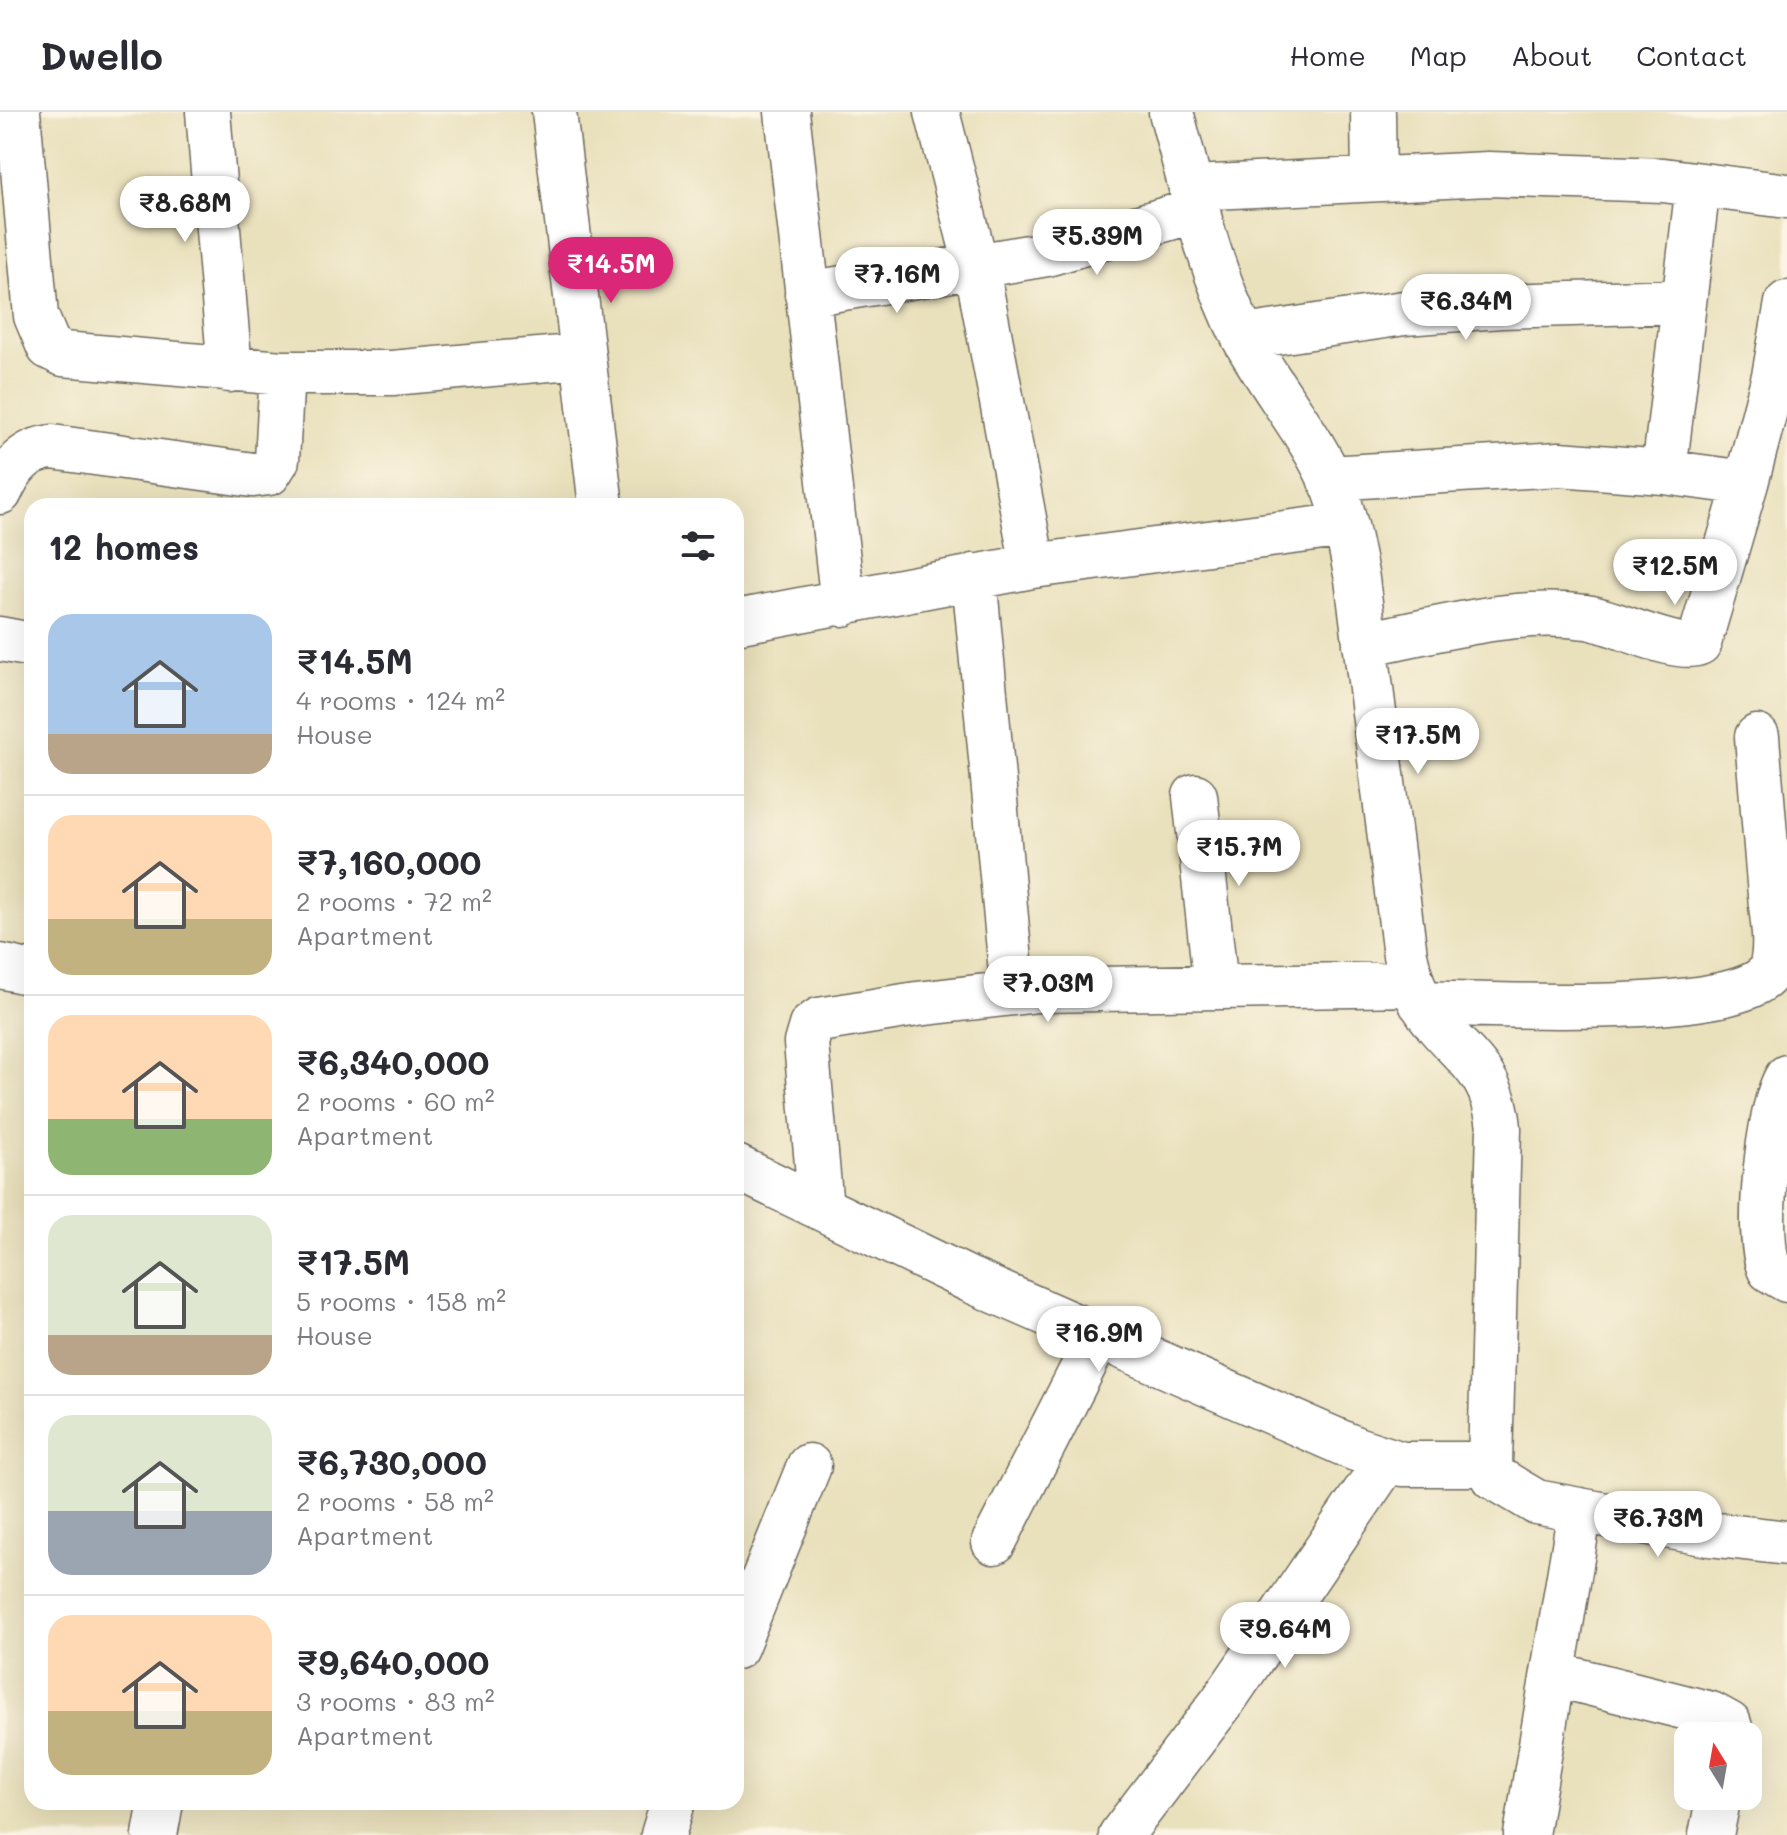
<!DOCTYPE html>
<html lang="en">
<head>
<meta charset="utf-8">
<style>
	body { margin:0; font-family:Mali,sans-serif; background:#f7f7f7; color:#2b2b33; height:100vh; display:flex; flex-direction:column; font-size:30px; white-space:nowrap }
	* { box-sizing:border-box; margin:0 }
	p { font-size:26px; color:#7c7c81 }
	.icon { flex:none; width:44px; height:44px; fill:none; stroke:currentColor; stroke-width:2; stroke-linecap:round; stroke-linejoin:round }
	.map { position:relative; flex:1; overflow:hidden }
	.details { position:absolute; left:24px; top:386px; width:720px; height:1312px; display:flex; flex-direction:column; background:#fff; border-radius:24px; box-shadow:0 8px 32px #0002 }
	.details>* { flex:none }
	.needle { width:52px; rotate:349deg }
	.controls { position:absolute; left:1674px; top:1610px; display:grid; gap:16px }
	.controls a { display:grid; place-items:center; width:88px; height:88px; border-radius:16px; background:#fff; box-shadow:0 8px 32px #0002; font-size:40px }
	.price { position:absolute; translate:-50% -68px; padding:0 18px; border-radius:28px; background:#fff; color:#222; font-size:26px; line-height:52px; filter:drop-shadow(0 2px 4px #0008) }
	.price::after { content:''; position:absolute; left:50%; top:48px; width:24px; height:18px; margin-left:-12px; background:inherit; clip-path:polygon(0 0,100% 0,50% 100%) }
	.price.on { background:#db2777; color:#fff }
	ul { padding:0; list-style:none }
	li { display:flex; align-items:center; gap:24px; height:200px; padding:0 24px }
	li+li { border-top:2px solid #e1e1e2 }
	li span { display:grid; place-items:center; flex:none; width:224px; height:160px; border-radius:24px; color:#555 }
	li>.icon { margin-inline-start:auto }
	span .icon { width:96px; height:96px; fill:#fffc; stroke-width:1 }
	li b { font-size:34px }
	h2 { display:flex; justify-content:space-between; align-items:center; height:96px; padding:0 24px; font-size:34px }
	header { display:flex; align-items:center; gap:48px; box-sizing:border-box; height:112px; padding:0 40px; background:#fff; border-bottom:2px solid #e1e1e2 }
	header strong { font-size:38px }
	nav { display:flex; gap:44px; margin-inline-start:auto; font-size:28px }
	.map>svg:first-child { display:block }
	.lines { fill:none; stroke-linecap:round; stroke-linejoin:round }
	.minor-casing { stroke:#6e6a5e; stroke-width:47 }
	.minor { stroke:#fff; stroke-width:44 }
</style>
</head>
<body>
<header>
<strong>Dwello</strong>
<nav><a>Home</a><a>Map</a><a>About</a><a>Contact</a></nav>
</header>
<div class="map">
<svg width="1787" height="1723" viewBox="0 0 1787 1723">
	<rect width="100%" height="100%" fill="#fcf5e5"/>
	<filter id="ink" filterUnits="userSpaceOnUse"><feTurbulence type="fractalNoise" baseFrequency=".0125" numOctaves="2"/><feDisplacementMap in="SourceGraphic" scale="16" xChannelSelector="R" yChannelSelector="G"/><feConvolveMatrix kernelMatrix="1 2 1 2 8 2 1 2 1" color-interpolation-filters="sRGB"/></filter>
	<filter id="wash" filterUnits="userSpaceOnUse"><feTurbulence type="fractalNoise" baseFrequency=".006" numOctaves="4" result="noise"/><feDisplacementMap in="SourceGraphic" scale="32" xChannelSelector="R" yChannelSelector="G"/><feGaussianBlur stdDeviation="1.8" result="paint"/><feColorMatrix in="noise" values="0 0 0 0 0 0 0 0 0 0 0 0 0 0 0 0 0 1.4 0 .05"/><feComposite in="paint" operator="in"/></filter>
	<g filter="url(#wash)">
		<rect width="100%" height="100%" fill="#e9e0bc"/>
	</g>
	<g filter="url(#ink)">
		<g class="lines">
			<defs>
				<path id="minor" d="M 18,0 L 36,204 L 49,235 L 63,242 L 282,261 L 392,261 L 583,244
					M 208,0 L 230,258
					M 554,0 L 601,394
					M 787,0 L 843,492
					M 937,0 L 977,157 L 1033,454
					M 1171,0 C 1192,76 1208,156 1244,226 C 1272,278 1313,324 1335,378 C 1346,407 1351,437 1357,467 L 1405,843 C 1409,859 1412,876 1421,890 C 1452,942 1493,949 1499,1016 L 1490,1352 L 1494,1365 L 1536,1390 L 1709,1422 L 1787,1431
					M 1373,0 L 1374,67
					M 1192,76 L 1488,62 L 1663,68 L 1787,84
					M 807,182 L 1047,142 L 1197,98
					M 1244,225 L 1404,201 L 1500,194 L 1684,189
					M 1664,360 L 1698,73
					M 1329,366 L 1559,352 L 1664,360 L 1746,371
					M 0,380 C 11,355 24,338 52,335 L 253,363 L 269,361 L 277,348 L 282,261
					M 974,464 L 1013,881
					M 736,510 L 1033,454 L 1346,413
					M 0,527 L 32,533
					M 1365,532 C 1437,518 1513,495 1586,505 C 1613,508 1676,541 1699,531 L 1746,371 L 1774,264 L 1787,191
					M 1195,684 L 1216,875
					M 0,854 L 32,861
					M 1421,891 C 1473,892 1755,908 1771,856 C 1778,834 1772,806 1770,783 C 1766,731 1761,678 1757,625
					M 1787,965 C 1768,994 1754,1127 1770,1158 L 1787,1168
					M 736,1055 L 970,1168 L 1356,1337 L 1402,1352 L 1490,1352
					M 821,1096 L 806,931 L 811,914 L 819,908 L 917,892 L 1038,878 L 1413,872
					M 994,1430 L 1099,1224
					M 736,1535 L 809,1354
					M 1553,1562 L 1711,1602 L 1729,1612 L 1732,1624
					M 155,1723 L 161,1690
					M 663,1723 L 673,1690
					M 1121,1723 L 1223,1589 L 1387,1348
					M 1526,1723 L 1580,1398
					M 1711,1723 L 1719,1684"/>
			</defs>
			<use href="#minor" class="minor-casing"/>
			<use href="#minor" class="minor"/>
		</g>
	</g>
</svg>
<div class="controls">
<a><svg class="needle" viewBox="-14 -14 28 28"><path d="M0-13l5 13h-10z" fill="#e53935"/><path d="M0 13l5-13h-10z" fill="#7c7c81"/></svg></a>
</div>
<b class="price" style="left:185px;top:132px">₹8.68M</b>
<b class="price" style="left:1097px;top:165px">₹5.39M</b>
<b class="price on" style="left:611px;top:193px">₹14.5M</b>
<b class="price" style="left:897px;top:203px">₹7.16M</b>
<b class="price" style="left:1466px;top:230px">₹6.34M</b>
<b class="price" style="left:1675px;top:495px">₹12.5M</b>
<b class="price" style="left:1418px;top:664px">₹17.5M</b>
<b class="price" style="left:1239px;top:776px">₹15.7M</b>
<b class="price" style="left:1048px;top:912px">₹7.03M</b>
<b class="price" style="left:1099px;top:1262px">₹16.9M</b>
<b class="price" style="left:1658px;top:1447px">₹6.73M</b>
<b class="price" style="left:1285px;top:1558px">₹9.64M</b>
<section class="details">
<h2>12 homes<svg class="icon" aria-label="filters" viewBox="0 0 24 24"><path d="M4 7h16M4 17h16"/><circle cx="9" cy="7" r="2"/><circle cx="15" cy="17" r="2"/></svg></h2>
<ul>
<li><span style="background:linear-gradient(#a9c7e8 75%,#b9a48a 0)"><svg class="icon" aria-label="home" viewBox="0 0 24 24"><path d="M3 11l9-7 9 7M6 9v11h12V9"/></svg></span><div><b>₹14.5M</b><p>4 rooms · 124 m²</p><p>House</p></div></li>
<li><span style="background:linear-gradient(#ffd9b3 65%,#c2b280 0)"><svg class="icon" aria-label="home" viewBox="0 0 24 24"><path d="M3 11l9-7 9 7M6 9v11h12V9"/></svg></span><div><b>₹7,160,000</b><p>2 rooms · 72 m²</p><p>Apartment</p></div></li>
<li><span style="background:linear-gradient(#ffd9b3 65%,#8fb573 0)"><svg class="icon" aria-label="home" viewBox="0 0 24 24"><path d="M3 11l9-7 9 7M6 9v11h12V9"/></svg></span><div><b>₹6,340,000</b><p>2 rooms · 60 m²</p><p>Apartment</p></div></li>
<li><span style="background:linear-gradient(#dfe7d0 75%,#b9a48a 0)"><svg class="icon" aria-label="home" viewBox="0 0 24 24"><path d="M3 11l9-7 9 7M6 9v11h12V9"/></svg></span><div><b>₹17.5M</b><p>5 rooms · 158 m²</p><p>House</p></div></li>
<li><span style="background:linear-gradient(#dfe7d0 60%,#9aa5b1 0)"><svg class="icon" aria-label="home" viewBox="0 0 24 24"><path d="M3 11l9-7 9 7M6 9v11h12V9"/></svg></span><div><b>₹6,730,000</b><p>2 rooms · 58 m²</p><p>Apartment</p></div></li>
<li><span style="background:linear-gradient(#ffd9b3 60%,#c2b280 0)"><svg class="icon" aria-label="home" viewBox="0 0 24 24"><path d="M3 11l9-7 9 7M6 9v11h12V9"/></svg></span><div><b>₹9,640,000</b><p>3 rooms · 83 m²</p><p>Apartment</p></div></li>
</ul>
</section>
</div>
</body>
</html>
